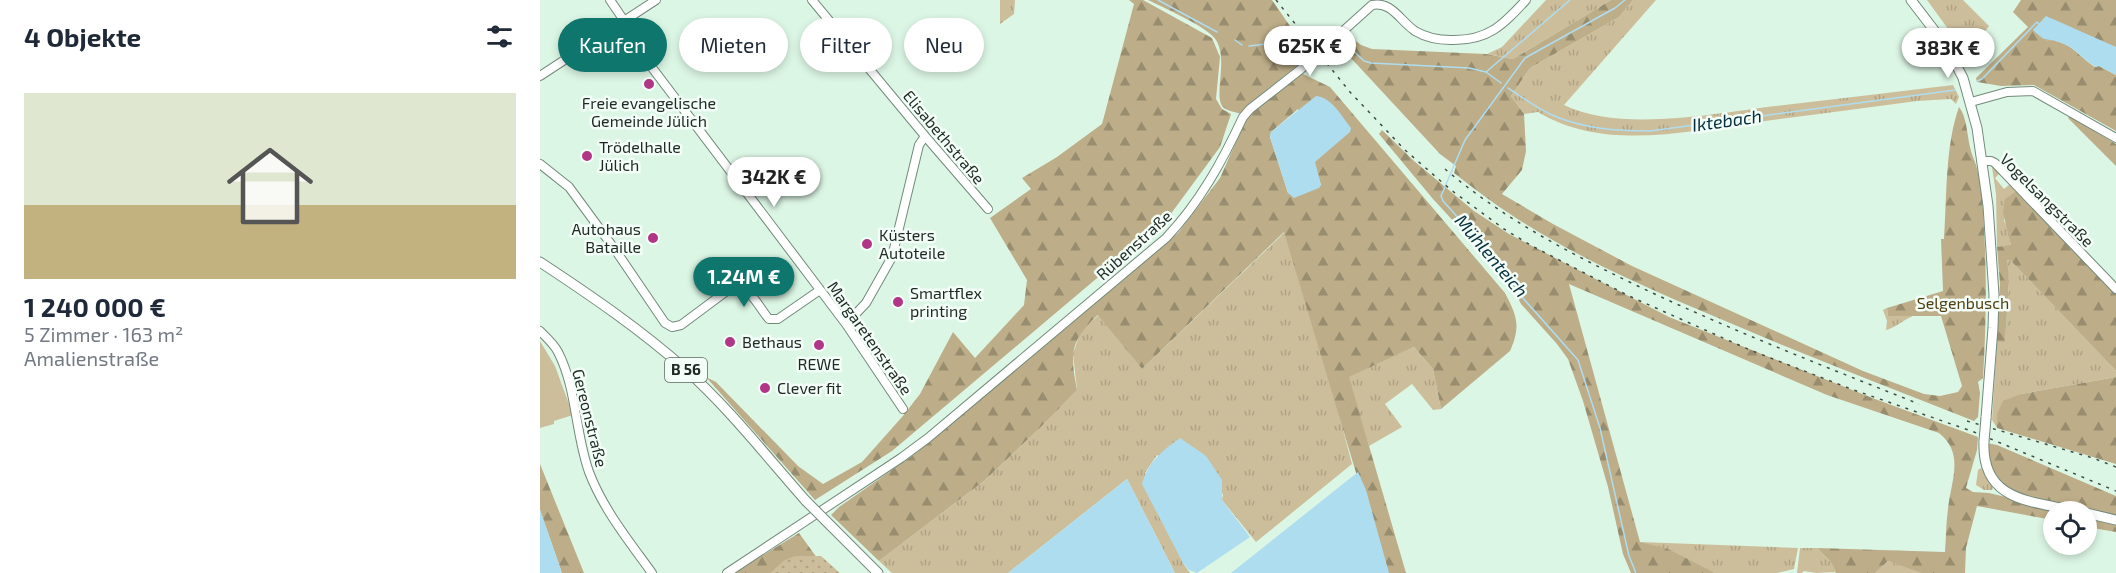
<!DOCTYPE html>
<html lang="de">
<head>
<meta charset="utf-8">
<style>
	body { margin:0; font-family:"Exo 2",sans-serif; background:#f2f2f3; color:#1f2937; height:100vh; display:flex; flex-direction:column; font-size:22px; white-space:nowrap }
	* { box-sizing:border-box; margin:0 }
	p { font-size:20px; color:#747a83 }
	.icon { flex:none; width:33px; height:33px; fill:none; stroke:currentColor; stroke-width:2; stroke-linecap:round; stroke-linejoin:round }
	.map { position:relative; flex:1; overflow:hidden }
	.side { display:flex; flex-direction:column; background:#fff; width:540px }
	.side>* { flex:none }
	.top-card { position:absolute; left:18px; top:18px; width:570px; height:54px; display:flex; gap:12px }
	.fabs { position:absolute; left:1503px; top:501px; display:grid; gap:12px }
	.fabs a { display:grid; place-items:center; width:54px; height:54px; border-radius:50%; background:#fff; box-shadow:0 3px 9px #0003; font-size:30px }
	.price { position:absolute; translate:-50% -51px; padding:0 14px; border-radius:21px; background:#fff; color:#222; font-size:20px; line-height:39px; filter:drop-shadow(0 2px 3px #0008) }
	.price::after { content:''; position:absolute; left:50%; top:36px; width:18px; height:14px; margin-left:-9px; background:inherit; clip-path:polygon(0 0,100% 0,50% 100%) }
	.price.selected { background:#0f766e; color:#fff }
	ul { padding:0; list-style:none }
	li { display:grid; align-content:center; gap:12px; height:318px; padding:0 24px }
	li span { display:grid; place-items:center; height:186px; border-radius:0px; color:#555 }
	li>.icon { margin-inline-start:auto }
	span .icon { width:108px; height:108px; fill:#fffc; stroke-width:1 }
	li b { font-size:26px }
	h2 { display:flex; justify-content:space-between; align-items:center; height:72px; padding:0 24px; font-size:26px }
	.tag { padding:0 21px; border-radius:27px; background:#fff; box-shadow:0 3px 9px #0003; font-size:21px; line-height:54px }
	.tag.selected { background:#0f766e; color:#fff }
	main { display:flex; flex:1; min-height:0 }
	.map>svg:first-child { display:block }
	.grass { fill:url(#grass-tufts) }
	.forest { fill:url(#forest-firs); fill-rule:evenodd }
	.park { fill:url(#park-dots) }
	.garden { fill:#cdbe9b }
	.water { fill:#afddf0 }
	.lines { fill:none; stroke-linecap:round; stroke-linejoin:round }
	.stream { stroke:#afddf0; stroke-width:1.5 }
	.minor-casing { stroke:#738a7b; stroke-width:10 }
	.major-casing { stroke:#738a7b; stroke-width:11 }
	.minor { stroke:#fff; stroke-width:8 }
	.major { stroke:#fff; stroke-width:9 }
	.rail { stroke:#414d45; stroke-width:1.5; stroke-dasharray:3 6; stroke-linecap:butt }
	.major-bridge-casing { stroke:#738a7b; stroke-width:11; stroke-linecap:butt }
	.major-bridge { stroke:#fff; stroke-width:9 }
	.poi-dot { fill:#b13687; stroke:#f4fef8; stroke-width:2 }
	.labels { text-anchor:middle; stroke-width:5; stroke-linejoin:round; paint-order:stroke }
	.shield { fill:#f4fef8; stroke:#5f6862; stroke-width:1.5 }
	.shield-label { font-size:15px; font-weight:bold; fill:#1f2822 }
	.poi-label { font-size:16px; fill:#1f2822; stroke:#f4fef8; text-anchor:start }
	.street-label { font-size:16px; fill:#1f2822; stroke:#f4fef8 }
	.park-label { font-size:16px; fill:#513f10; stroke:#f4fef8 }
	.water-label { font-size:18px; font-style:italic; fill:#06303f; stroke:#f4fef8 }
</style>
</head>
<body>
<main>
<section class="side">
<h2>4 Objekte<svg class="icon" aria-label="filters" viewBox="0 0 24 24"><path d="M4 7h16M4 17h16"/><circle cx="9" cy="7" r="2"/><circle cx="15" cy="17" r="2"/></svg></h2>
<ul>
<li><span style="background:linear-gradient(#dfe7d0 60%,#c2b280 0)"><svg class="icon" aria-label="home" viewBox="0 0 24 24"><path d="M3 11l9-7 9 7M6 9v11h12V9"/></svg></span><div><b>1 240 000 €</b><p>5 Zimmer · 163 m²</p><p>Amalienstraße</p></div></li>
</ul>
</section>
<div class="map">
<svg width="1576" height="573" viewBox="0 0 1576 573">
	<defs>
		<pattern id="grass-tufts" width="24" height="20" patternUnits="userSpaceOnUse" patternTransform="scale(1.5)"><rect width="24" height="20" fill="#cdbe9b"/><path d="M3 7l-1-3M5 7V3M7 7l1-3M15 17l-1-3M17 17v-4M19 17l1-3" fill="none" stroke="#b0a385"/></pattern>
		<pattern id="forest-firs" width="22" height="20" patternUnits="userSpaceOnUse" patternTransform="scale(1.5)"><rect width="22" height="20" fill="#bdad88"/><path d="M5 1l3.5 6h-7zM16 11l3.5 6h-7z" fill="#998d6f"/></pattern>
		<pattern id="park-dots" width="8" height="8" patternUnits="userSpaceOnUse" patternTransform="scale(1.5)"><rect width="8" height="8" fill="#cdbe9b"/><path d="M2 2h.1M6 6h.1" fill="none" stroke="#b0a385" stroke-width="1.8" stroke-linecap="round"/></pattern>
	</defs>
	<rect width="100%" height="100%" fill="#dcf6e5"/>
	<path class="grass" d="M 460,0 L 475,0 L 474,14 L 460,24 Z
		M 1006,0 L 1071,0 L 973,59 L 947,54 L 962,47 Z
		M 1093,0 L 1116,0 L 1024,105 C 1081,133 1175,113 1236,106 C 1295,99 1354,92 1413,85 L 1419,97 L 1416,104 L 1411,99 L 1377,101 C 1324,108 1271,115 1218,122 C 1147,131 1064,152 998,112 L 984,114 L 971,96 L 990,68 L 1079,17 Z
		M 1387,0 L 1423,0 L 1449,26 L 1427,55 Z
		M 1454,166 L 1460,173 L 1455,178 L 1464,189 L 1470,184 L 1476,191 L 1466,199 L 1464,221 L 1469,230 L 1471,246 L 1457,247 L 1456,194 L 1452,167 Z
		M 745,232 L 790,380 L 812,464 L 716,542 L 682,500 L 683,494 L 617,455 L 605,473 L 643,563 L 650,573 L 635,573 L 587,479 L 468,573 L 352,573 L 339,561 L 444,481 L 504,424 L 537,390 L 533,354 L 541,330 L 559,315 L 602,369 Z
		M 1466,260 L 1471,261 L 1576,371 L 1576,377 L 1481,394 L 1457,414 L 1457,428 L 1452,420 L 1457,341 L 1465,341 L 1469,281 Z
		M 1347,308 L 1348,316 L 1373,316 C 1365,319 1353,329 1346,330 L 1347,321 L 1343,310 Z
		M 874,347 L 893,369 L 901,409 L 893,410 L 872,384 L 845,404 L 862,427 L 829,446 L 808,377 Z
		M 1441,468 L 1453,488 L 1452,490 L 1444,490 L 1436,485 L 1438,470 Z
		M 1100,542 L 1258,548 L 1254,569 L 1237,573 L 1175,573 Z
		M 1260,548 L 1277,548 L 1290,561 L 1296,572 L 1276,573 L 1264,571 L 1262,573 L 1257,573 Z
		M 1348,561 L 1382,572 L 1382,573 L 1335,573 Z"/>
	<path class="forest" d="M 589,0 L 603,0 L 672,38 L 680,57 L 676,99 L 682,109 L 691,114 L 680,147 L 627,219 L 352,451 L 275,500 L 166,377 L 176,382 L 258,466 L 283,484 L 322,462 L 362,417 L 380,394 L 413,332 L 435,358 L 484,305 L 487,280 L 450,218 L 491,189 L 482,178 L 517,157 L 562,124 L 594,4 Z
		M 608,0 L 732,0 L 770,55 L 717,98 L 701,114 C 696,112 688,111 684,108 C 672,98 689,61 676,40 C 668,27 624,8 608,0 Z
		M 1071,0 L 1093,0 L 1079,17 L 990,68 L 971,96 L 984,114 L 986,151 L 982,170 L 962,194 L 1013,224 L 1092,266 L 1323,371 L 1384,394 L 1400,396 L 1418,392 L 1422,386 L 1401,316 L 1348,316 L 1347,308 L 1403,291 L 1401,239 L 1404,239 C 1407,197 1405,146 1419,107 C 1427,117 1427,135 1430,147 C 1431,153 1434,159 1436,165 C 1442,185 1443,208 1444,229 C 1447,279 1446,328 1443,378 L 1438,382 L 1440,393 L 1438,417 L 1434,421 C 1368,395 1301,369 1235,342 C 1146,304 1054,269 973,216 C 953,203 933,188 914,173 L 916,166 L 900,154 L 797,43 L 807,34 L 821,45 L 832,49 L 946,54 L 973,59 Z
		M 1481,0 L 1576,0 L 1576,47 L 1567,45 L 1504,40 C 1509,41 1515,40 1519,42 C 1534,46 1543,60 1555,67 L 1559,66 L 1576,75 L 1576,131 L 1494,85 L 1461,86 L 1437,82 L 1436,78 L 1488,27 L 1473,12 Z
		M 761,73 L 790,87 L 965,293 C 977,316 981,326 970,351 L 901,409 L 893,369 L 874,347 L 809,377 L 866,573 L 846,573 L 744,232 L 602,369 L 558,315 C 530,340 530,354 537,390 L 504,424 L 444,481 L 339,561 L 291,515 L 299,507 L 372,456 L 638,233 L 680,178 L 709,113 ZM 758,109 L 781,185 L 748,193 L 730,137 L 731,132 Z
		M 1530,116 L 1576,144 L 1576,166 L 1528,118 Z
		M 842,130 L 874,161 L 934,211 L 969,234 L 1129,317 L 1335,399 L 1438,437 L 1437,450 L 1426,488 L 1433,492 L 1449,493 L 1524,511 L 1514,512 L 1513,520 L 1437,506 L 1426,548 L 1425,573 L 1382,573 L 1348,561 L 1335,573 L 1295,573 L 1296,572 L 1290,561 L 1277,548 L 1405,552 C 1406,538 1406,523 1408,509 C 1411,480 1425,454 1399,433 L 1287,395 L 1029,284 L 1100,542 L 1128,549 L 1175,573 L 1091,573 L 1083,554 L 1068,487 L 1043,401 L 1028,359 L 1017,344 L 981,304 L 973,288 L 963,275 L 893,199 L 839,134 Z
		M 1476,191 L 1576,294 L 1576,371 L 1471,261 L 1467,260 L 1469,281 L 1465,342 L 1457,341 L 1460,284 L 1457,247 L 1471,245 L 1463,213 L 1465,199 Z
		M 1576,377 L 1576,464 L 1457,428 L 1457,414 L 1463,401 L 1481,394 Z
		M 1447,443 L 1457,445 L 1576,496 L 1576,515 C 1553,510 1477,499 1463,486 C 1451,474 1448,459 1447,443 Z
		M 0,464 L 44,573 L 22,573 L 0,510 Z
		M 1546,517 L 1576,523 L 1576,532 L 1547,527 Z
		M 259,533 L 280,562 L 291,573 L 194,573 Z"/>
	<path class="park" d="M 255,556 L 281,556 L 300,573 L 230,573 L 245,560 Z"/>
	<path class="garden" d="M 0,341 L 15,366 L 33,415 L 14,421 L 14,424 L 0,428 Z"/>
	<path class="water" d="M 1506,16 L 1576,47 L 1576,75 L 1559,66 L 1556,67 C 1543,60 1534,46 1519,42 C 1503,37 1508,44 1493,30 Z
		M 776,96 C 792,97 802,117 811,128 L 810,132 L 775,162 L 781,185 L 779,188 L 754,198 L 748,193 L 730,137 L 731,132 Z
		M 640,438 L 666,456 L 682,480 L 682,500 L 710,537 L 657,573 L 649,570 L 643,563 L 602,484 C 608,462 622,451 640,438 Z
		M 818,472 L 826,490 L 849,573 L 691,573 Z
		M 587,479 L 635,573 L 468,573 Z
		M 0,510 L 22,573 L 0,573 Z"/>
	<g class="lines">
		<path class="stream" d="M 618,0 L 677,32
			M 1085,0 L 1075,8 L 985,58 L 925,140 L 901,196 L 903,201 L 966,271 L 982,297 L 1038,360 L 1060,428 L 1089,556 L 1096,573
			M 695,40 L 702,45
			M 803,41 L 824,61 L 831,63 L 929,68 L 946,72 L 961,83
			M 728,43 L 754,36
			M 709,46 L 726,44
			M 946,72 L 1030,0
			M 1437,81 L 1442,79 L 1497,22 L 1499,24
			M 968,88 C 982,97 997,108 1012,115 C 1044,129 1077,131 1110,131 L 1415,90"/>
		<defs>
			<path id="minor" d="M 70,0 L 85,22
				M 272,0 L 385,136 L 448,209
				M 79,24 L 306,324 L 363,409
				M 0,76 L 116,0
				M 1431,102 L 1467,92 L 1493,91 L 1576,138
				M 1442,161 L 1451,161 L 1455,163 L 1576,289
				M 0,164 L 29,187 L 76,251 L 125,323 L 132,327 L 141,325 L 192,287 C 209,283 219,308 229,319 L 238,319 L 280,290
				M 306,324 L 326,303 L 352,257 L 379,145 L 385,136
				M 0,331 C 6,337 14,344 18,352 C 37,389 35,433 49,472 C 63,509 89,541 112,573
				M 187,573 L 361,458 L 388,438 L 626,238 C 660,202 682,162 703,117 L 710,109 L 761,69 L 832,5 C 852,1 860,21 875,31 C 885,37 898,40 911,40 C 948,41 963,25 986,0"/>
			<path id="major" d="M 1371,0 L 1407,47 L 1423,78 L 1437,128 L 1448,206 L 1454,295 L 1453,328 L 1446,418
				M 0,262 C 50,295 100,329 145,369 C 189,408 227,457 266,501
				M 1444,441 C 1441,503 1494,501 1540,512
				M 1546,513 L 1576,520
				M 286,521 L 338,573"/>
		</defs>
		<use href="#minor" class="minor-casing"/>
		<use href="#major" class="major-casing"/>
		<use href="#minor" class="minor"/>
		<use href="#major" class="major"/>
		<path class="rail" d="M 736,0 L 810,92 L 865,150 L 911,190 L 964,229 L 992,246 L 1089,296 L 1210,350 L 1311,389 L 1434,432 L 1576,491
			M 905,169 C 965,220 1031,254 1102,288 C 1193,331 1286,367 1379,404
			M 1427,421 L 1553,458 L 1576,467"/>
		<defs>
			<path id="major-bridge" d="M 1444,441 L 1446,418
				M 266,501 L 286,521"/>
		</defs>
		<use href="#major-bridge" class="major-bridge-casing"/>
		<use href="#major-bridge" class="major-bridge"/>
	</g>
	<g class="poi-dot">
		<circle cx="109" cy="84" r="6"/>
		<circle cx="47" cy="156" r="6"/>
		<circle cx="113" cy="238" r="6"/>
		<circle cx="327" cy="244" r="6"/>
		<circle cx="358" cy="302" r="6"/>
		<circle cx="190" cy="342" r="6"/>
		<circle cx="279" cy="345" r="6"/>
		<circle cx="225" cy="388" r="6"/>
	</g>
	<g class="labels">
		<rect class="shield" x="125" y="358" width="42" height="24" rx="4.5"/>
		<g class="shield-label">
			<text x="146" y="375">B 56</text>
		</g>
		<g class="poi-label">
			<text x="109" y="109" text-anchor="middle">Freie evangelische<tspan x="109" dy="18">Gemeinde Jülich</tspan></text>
			<text x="59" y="153">Trödelhalle<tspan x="59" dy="18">Jülich</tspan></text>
			<text x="101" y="235" text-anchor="end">Autohaus<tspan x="101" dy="18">Bataille</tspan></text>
			<text x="339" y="241">Küsters<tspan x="339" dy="18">Autoteile</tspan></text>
			<text x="370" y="299">Smartflex<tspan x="370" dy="18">printing</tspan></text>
			<text x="202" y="348">Bethaus</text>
			<text x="279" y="370" text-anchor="middle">REWE</text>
			<text x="237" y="394">Clever fit</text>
		</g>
		<g class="street-label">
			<text transform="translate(404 137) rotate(50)" y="6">Elisabethstraße</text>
			<text transform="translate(1507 200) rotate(45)" y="6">Vogelsangstraße</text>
			<text transform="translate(594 245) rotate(-42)" y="6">Rübenstraße</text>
			<text transform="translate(330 338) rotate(55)" y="6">Margaretenstraße</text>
			<text transform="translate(50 418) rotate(76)" y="6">Gereonstraße</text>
		</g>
		<g class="park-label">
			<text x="1423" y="309">Selgenbusch</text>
		</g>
		<g class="water-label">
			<text transform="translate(1187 121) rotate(-8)" y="6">Iktebach</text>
			<text transform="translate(951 256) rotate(50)" y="6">Mühlenteich</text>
		</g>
	</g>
</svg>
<div class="fabs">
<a><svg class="icon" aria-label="locate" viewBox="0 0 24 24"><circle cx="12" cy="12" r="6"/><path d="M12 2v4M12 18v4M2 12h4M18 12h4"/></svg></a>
</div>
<b class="price" style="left:770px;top:77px">625K €</b>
<b class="price" style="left:1408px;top:79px">383K €</b>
<b class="price" style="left:234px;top:208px">342K €</b>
<b class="price selected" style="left:204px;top:308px">1.24M €</b>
<div class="top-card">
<a class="tag selected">Kaufen</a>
<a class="tag">Mieten</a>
<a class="tag">Filter</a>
<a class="tag">Neu</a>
</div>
</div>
</main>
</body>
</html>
